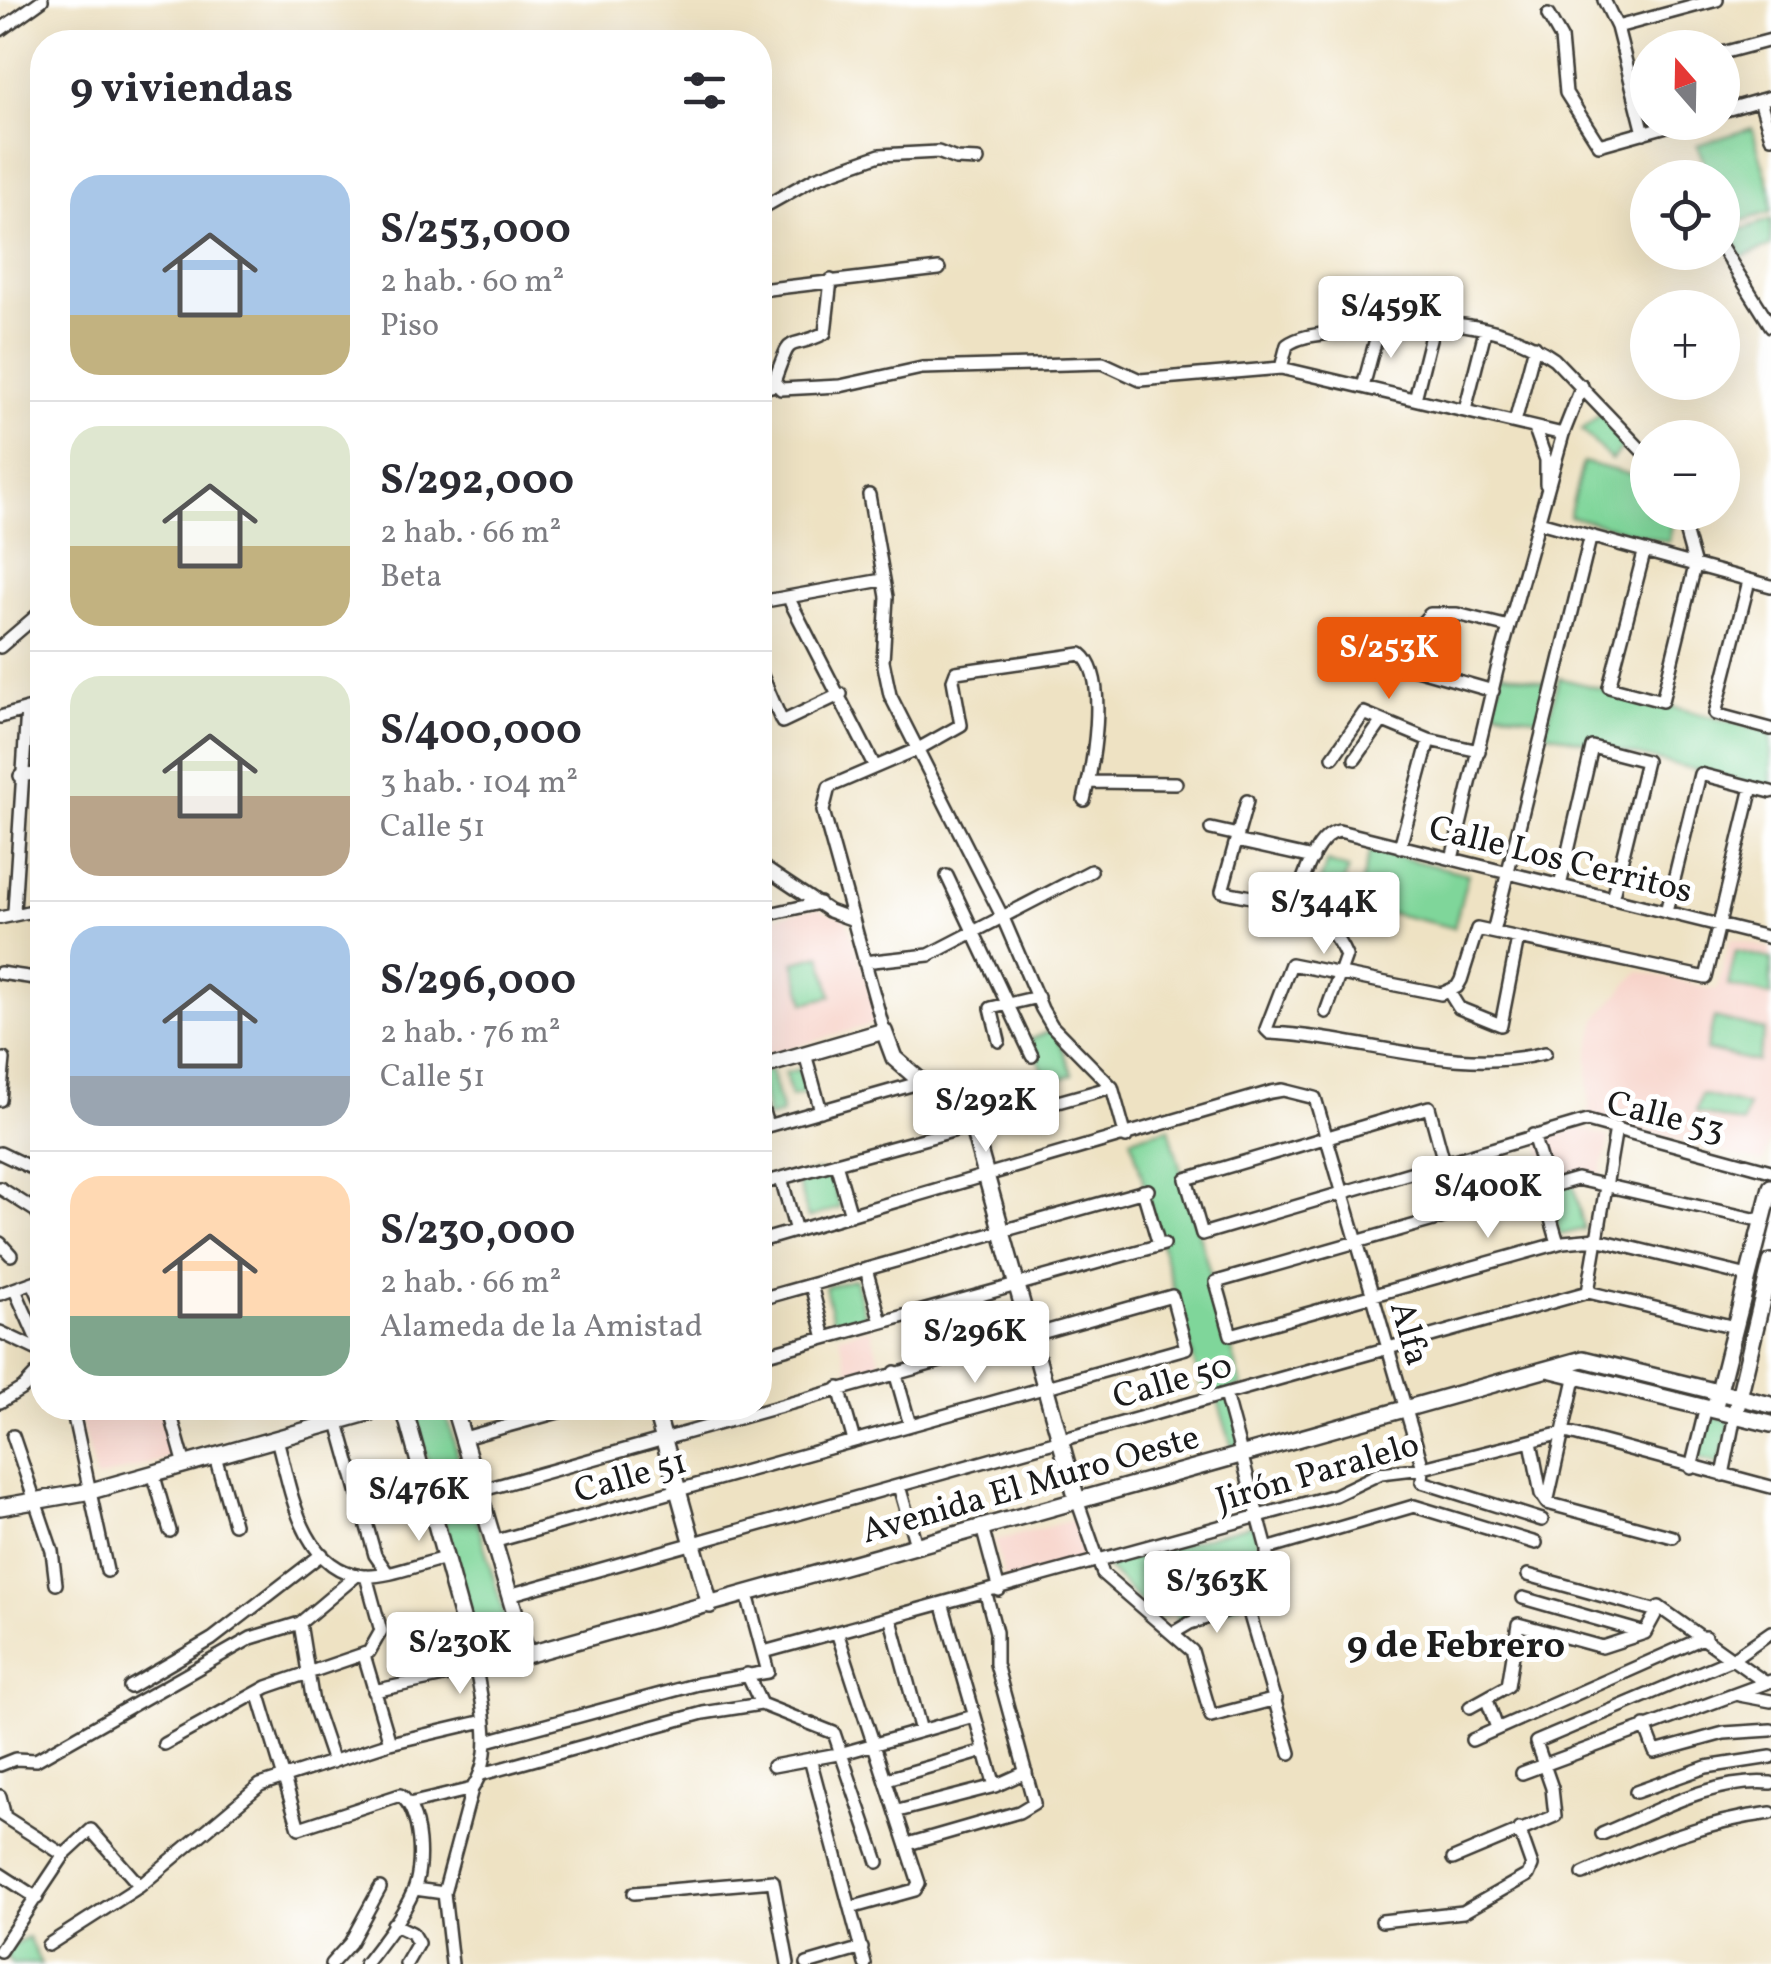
<!DOCTYPE html>
<html lang="es">
<head>
<meta charset="utf-8">
<style>
	body { margin:0; font-family:Vollkorn,serif; background:#f7f7f7; color:#2b2b33; height:100vh; display:flex; flex-direction:column; font-size:38px; white-space:nowrap }
	* { box-sizing:border-box; margin:0 }
	p { font-size:32px; color:#7c7c81 }
	.icon { flex:none; width:55px; height:55px; fill:none; stroke:currentColor; stroke-width:2; stroke-linecap:round; stroke-linejoin:round }
	.map { position:relative; flex:1; overflow:hidden }
	.panel { position:absolute; left:30px; top:30px; width:742px; height:1390px; display:flex; flex-direction:column; background:#fff; border-radius:40px; box-shadow:0 10px 40px #0002 }
	.panel>* { flex:none }
	.needle { width:65px; rotate:340deg }
	.fabs { position:absolute; left:1630px; top:30px; display:grid; gap:20px }
	.fabs a { display:grid; place-items:center; width:110px; height:110px; border-radius:50%; background:#fff; box-shadow:0 10px 40px #0002; font-size:50px }
	.price { position:absolute; translate:-50% -85px; padding:0 22px; border-radius:10px; background:#fff; color:#222; font-size:32px; line-height:65px; filter:drop-shadow(0 2px 5px #0008) }
	.price::after { content:''; position:absolute; left:50%; top:60px; width:30px; height:22px; margin-left:-15px; background:inherit; clip-path:polygon(0 0,100% 0,50% 100%) }
	.price.on { background:#ea580c; color:#fff }
	ul { padding:0; list-style:none }
	li { display:flex; align-items:center; gap:30px; height:250px; padding:0 40px }
	li+li { border-top:2px solid #e1e1e2 }
	li span { display:grid; place-items:center; flex:none; width:280px; height:200px; border-radius:30px; color:#555 }
	li>.icon { margin-inline-start:auto }
	span .icon { width:120px; height:120px; fill:#fffc; stroke-width:1 }
	li b { font-size:42px }
	h2 { display:flex; justify-content:space-between; align-items:center; height:120px; padding:0 40px; font-size:42px }
	.map>svg:first-child { display:block }
	.built { fill:#f7d1c7 }
	.green { fill:#7fd69a; stroke:#4e795b; stroke-width:2.5 }
	.lines { fill:none; stroke-linecap:round; stroke-linejoin:round }
	.street-casing { stroke:#3c3a35; stroke-width:16 }
	.secondary-casing { stroke:#3c3a35; stroke-width:20 }
	.street { stroke:#fff; stroke-width:11 }
	.secondary { stroke:#fff; stroke-width:15 }
	.labels { text-anchor:middle; stroke-width:10; stroke-linejoin:round; paint-order:stroke }
	.street-label { font-size:35px; fill:#1c1c1c; stroke:#fff }
	.neighbourhood-label { font-size:38px; font-weight:bold; fill:#1c1c1c; stroke:#fff }
</style>
</head>
<body>
<div class="map">
<svg width="1771" height="1964" viewBox="0 0 1771 1964">
	<rect width="100%" height="100%" fill="#fff"/>
	<filter id="ink" filterUnits="userSpaceOnUse"><feTurbulence type="fractalNoise" baseFrequency=".01" numOctaves="2"/><feDisplacementMap in="SourceGraphic" scale="20" xChannelSelector="R" yChannelSelector="G"/><feConvolveMatrix kernelMatrix="1 2 1 2 8 2 1 2 1" color-interpolation-filters="sRGB"/></filter>
	<filter id="wash" filterUnits="userSpaceOnUse"><feTurbulence type="fractalNoise" baseFrequency=".0048" numOctaves="4" result="noise"/><feDisplacementMap in="SourceGraphic" scale="40" xChannelSelector="R" yChannelSelector="G"/><feGaussianBlur stdDeviation="2.25" result="paint"/><feColorMatrix in="noise" values="0 0 0 0 0 0 0 0 0 0 0 0 0 0 0 0 0 1.4 0 .05"/><feComposite in="paint" operator="in"/></filter>
	<g filter="url(#wash)">
		<rect width="100%" height="100%" fill="#eee2c3"/>
		<path class="built" d="M 816,908 L 846,919 L 880,1022 L 760,1057 L 760,920 Z
			M 1731,938 L 1771,949 L 1771,1134 L 1764,1163 L 1589,1118 L 1588,1057 L 1597,1019 L 1639,971 L 1717,990 Z
			M 1578,1128 L 1609,1137 L 1599,1180 L 1551,1185 L 1538,1139 Z
			M 870,1328 L 883,1373 L 852,1382 L 839,1336 Z
			M 77,1408 L 163,1408 L 177,1456 L 96,1479 Z
			M 1073,1520 L 1084,1560 L 1005,1581 L 995,1541 Z"/>
		<path class="green" d="M 1752,128 L 1771,192 L 1771,212 L 1728,225 L 1723,210 L 1722,178 L 1710,177 L 1697,145 Z
			M 1771,219 L 1771,246 L 1742,257 L 1733,233 Z
			M 1602,412 L 1629,442 L 1611,460 L 1582,430 Z
			M 1583,462 L 1647,479 L 1648,512 L 1674,513 L 1669,542 L 1569,516 Z
			M 1502,672 L 1552,684 L 1542,720 L 1494,709 Z
			M 1559,678 L 1771,732 L 1771,789 L 1545,732 Z
			M 1370,850 L 1468,874 L 1454,928 L 1356,905 Z
			M 1327,862 L 1348,869 L 1335,907 L 1314,900 Z
			M 1736,951 L 1771,959 L 1771,996 L 1728,985 Z
			M 821,955 L 832,996 L 805,1003 L 794,962 Z
			M 1714,1018 L 1765,1030 L 1757,1062 L 1706,1050 Z
			M 1054,1029 L 1073,1074 L 1049,1084 L 1030,1040 Z
			M 800,1069 L 806,1093 L 791,1097 L 785,1073 Z
			M 771,1070 L 782,1114 L 767,1118 L 760,1073 Z
			M 1701,1094 L 1748,1106 L 1743,1124 L 1696,1112 Z
			M 1169,1128 L 1242,1386 L 1231,1389 L 1246,1443 L 1232,1448 L 1216,1394 L 1204,1397 L 1131,1138 Z
			M 819,1171 L 821,1175 L 830,1173 L 840,1208 L 808,1218 L 796,1177 Z
			M 1573,1183 L 1584,1229 L 1560,1235 L 1550,1188 Z
			M 1771,1200 L 1771,1236 L 1737,1369 L 1729,1361 Z
			M 855,1279 L 866,1321 L 835,1329 L 825,1287 Z
			M 413,1408 L 444,1408 L 514,1648 L 482,1657 Z
			M 1709,1415 L 1731,1421 L 1719,1464 L 1697,1458 Z
			M 1254,1524 L 1262,1559 L 1242,1604 L 1176,1627 L 1177,1611 L 1157,1619 L 1104,1565 Z
			M 28,1938 L 41,1964 L 11,1964 L 4,1950 Z"/>
	</g>
	<g filter="url(#ink)">
		<g class="lines">
			<defs>
				<path id="street" d="M 1604,0 L 1617,27 L 1644,133
					M 1548,15 L 1561,38 L 1566,93 L 1599,145 L 1681,122
					M 1617,27 L 1717,0
					M 0,30 L 42,0
					M 1722,53 L 1771,40
					M 1631,79 L 1648,74
					M 1760,100 L 1771,137
					M 1722,111 L 1771,97
					M 1672,171 L 1674,178
					M 760,209 L 815,178 L 880,155 L 938,152 L 956,159 L 978,160
					M 1722,248 L 1771,326
					M 831,280 L 825,333 C 785,353 793,328 774,382 L 781,389 L 840,386 L 922,368 L 1103,363 L 1140,380 L 1281,368 L 1563,434
					M 760,290 L 939,269
					M 1281,368 L 1287,345 C 1304,333 1326,335 1346,331 C 1416,318 1493,316 1554,359 L 1648,457
					M 1363,387 L 1380,324
					M 760,389 L 775,385
					M 1415,399 L 1435,319
					M 1465,410 L 1485,331
					M 1515,422 L 1535,346
					M 1535,429 L 1546,460 L 1546,484
					M 869,495 L 887,597 L 883,661 L 890,695 L 1003,918 L 1042,1009 L 1052,1026 L 1112,1087 L 1126,1137
					M 1539,522 L 1771,586
					M 1644,553 L 1609,687 L 1662,701 L 1695,566 L 1680,512
					M 1749,581 L 1715,714 L 1771,729
					M 760,602 L 882,580
					M 791,603 L 874,765
					M 0,647 L 42,611
					M 1360,653 L 1493,691
					M 1412,668 L 1422,623 L 1430,614 L 1457,614 L 1509,627
					M 760,671 L 782,722 L 841,694
					M 0,717 L 42,705
					M 1333,757 L 1364,713 L 1429,740 L 1479,751
					M 1355,759 L 1382,721
					M 20,776 L 42,773
					M 1089,782 L 1176,783
					M 1247,801 L 1222,891 C 1273,903 1323,902 1346,956 L 1326,1012
					M 1211,829 L 1238,835
					M 1236,841 L 1313,858
					M 1400,847 L 1429,740
					M 1452,859 L 1497,670 L 1563,434 L 1582,386
					M 760,865 L 829,911 L 851,919
					M 947,876 L 1032,1056
					M 1560,886 L 1592,747 L 1646,761 L 1612,899
					M 1293,907 C 1302,885 1313,836 1339,831 L 1771,938
					M 14,911 L 27,709
					M 1666,912 L 1700,774 L 1771,792
					M 760,916 L 819,903
					M 0,918 L 42,909
					M 1493,932 L 1590,539
					M 864,962 L 929,955 L 1091,871
					M 0,973 L 42,979
					M 1449,992 L 1459,1008 L 1501,1025 L 1518,938
					M 884,1031 L 823,811 L 829,787 L 920,748 L 961,725 L 953,680 L 956,672 L 1081,654 C 1110,677 1092,769 1084,800
					M 999,1041 L 991,1008 L 1038,997
					M 1545,1053 C 1455,1076 1362,1037 1270,1033 L 1266,1029 L 1291,964 L 1441,994 L 1457,987 L 1461,980 L 1477,929 L 1706,978 L 1752,787
					M 805,1054 L 821,1111
					M 0,1100 L 4,1059
					M 760,1101 L 767,1125
					M 760,1128 L 922,1082
					M 1533,1135 L 1549,1187
					M 0,1153 L 42,1173
					M 1444,1162 L 1429,1107 L 1186,1179 L 1202,1234 L 1587,1121 L 1771,1171
					M 836,1163 L 851,1215
					M 781,1178 L 796,1231
					M 760,1184 L 1112,1087
					M 0,1188 L 36,1211 L 42,1221
					M 1542,1189 L 1558,1243
					M 1143,1191 L 1159,1245
					M 760,1241 L 1271,1092 L 1283,1090 L 1315,1098 L 1423,1468 L 1422,1482 L 1542,1520
					M 0,1243 L 11,1255
					M 866,1269 L 881,1322
					M 1748,1276 L 1596,1239 L 1563,1242 L 1231,1335 L 1216,1282 L 1577,1179 L 1763,1221
					M 34,1285 L 42,1303
					M 811,1285 L 825,1338
					M 15,1290 L 42,1351
					M 1588,1292 L 1616,1128
					M 0,1294 L 42,1279
					M 760,1299 L 1148,1190
					M 0,1332 L 42,1352
					M 760,1356 L 1164,1244
					M 895,1372 L 910,1425
					M 839,1388 L 854,1441
					M 1225,1394 L 1267,1549 L 1267,1563 L 1247,1605 L 1290,1753
					M 0,1402 L 23,1388 L 42,1368
					M 72,1408 L 107,1571
					M 169,1408 L 185,1465
					M 334,1408 L 375,1555 L 386,1571
					M 13,1436 L 52,1551 L 56,1584
					M 464,1438 L 573,1408
					M 277,1439 C 290,1485 300,1570 363,1576 C 387,1578 422,1563 446,1558
					M 1531,1442 L 1541,1494 L 1547,1503 L 1673,1537
					M 215,1456 L 234,1524
					M 1691,1468 L 1706,1407
					M 153,1473 L 170,1531
					M 1723,1475 L 1735,1415
					M 899,1486 L 916,1545
					M 479,1491 L 1172,1296 L 1186,1348 L 493,1542
					M 1077,1500 L 1103,1574 L 1192,1651 L 1211,1716 L 1276,1699
					M 1547,1503 L 1576,1374
					M 982,1527 L 999,1590
					M 1267,1549 L 1414,1506 L 1536,1543
					M 1528,1575 L 1657,1611 L 1659,1607 L 1766,1683
					M 509,1595 L 1588,1292 L 1735,1327
					M 1523,1598 L 1645,1633
					M 943,1606 L 995,1786
					M 891,1620 L 921,1731
					M 300,1623 L 313,1703 L 333,1762
					M 1173,1633 L 1190,1623 L 1247,1605
					M 838,1635 L 919,1883 L 915,1890 L 850,1908
					M 764,1652 L 1335,1495 L 1381,1473 L 1423,1468 L 1566,1432 L 1771,1487
					M 364,1655 L 390,1743
					M 747,1674 L 761,1704
					M 130,1687 L 212,1639 L 322,1554
					M 374,1691 L 476,1669 C 483,1708 496,1754 472,1789 L 444,1893 L 452,1964
					M 258,1692 L 299,1828 L 400,1795 C 422,1811 424,1868 413,1892 C 402,1917 382,1942 365,1964
					M 1739,1695 L 1771,1701
					M 1487,1700 L 1497,1728
					M 1470,1707 L 1508,1686 L 1518,1624 L 1602,1647 L 1645,1633 L 1657,1611
					M 1645,1726 L 1655,1752 L 1724,1733 L 1771,1730
					M 1472,1740 L 1705,1637
					M 487,1741 L 698,1684 L 768,1672 L 747,1594
					M 164,1744 L 267,1687 L 369,1652 L 381,1631 L 366,1576
					M 810,1759 L 865,1964
					M 0,1765 L 15,1759 L 36,1760 L 251,1638 L 300,1623 L 357,1575
					M 773,1766 L 843,1753 L 974,1716
					M 1522,1773 L 1771,1681
					M 482,1774 L 703,1713 L 761,1704 L 834,1733 L 878,1862
					M 887,1779 L 984,1751
					M 1636,1792 L 1706,1767 L 1771,1757
					M 0,1796 L 4,1813
					M 409,1804 L 472,1789
					M 898,1811 L 995,1786 L 1026,1772
					M 0,1814 L 64,1855
					M 1602,1834 C 1655,1812 1712,1778 1771,1783
					M 908,1844 L 1019,1812 L 1034,1803 L 996,1664 L 996,1632 L 986,1594
					M 1453,1859 L 1555,1816 L 1552,1788 L 1536,1742 L 1732,1659 L 1771,1632
					M 0,1874 L 37,1898
					M 1583,1874 C 1644,1846 1704,1821 1771,1813
					M 415,1889 L 444,1893
					M 634,1893 L 773,1881 L 788,1964
					M 1382,1921 L 1463,1912 L 1528,1875 L 1532,1866 L 1519,1829
					M 393,1924 L 412,1933 L 418,1943 L 406,1964
					M 48,1945 L 140,1886 L 260,1785 L 390,1743 L 484,1721
					M 0,1951 L 64,1855 L 91,1830 L 140,1886
					M 331,1964 L 350,1943 L 380,1888
					M 807,1964 L 862,1948"/>
				<path id="secondary" d="M 760,1067 L 884,1031 L 894,1058 L 972,1125 L 1077,1500
					M 1552,1370 L 1771,1424
					M 1737,1406 L 1771,1262
					M 404,1408 L 476,1669 L 1583,1359 L 1771,1405
					M 454,1408 L 527,1654
					M 655,1408 L 710,1605
					M 1714,1410 L 1771,1187
					M 0,1507 L 91,1491 L 385,1408"/>
			</defs>
			<use href="#street" class="street-casing"/>
			<use href="#secondary" class="secondary-casing"/>
			<use href="#street" class="street"/>
			<use href="#secondary" class="secondary"/>
		</g>
	</g>
	<g class="labels">
		<g class="street-label">
			<text transform="translate(1561 858) rotate(14)" y="12">Calle Los Cerritos</text>
			<text transform="translate(1666 1115) rotate(14)" y="12">Calle 53</text>
			<text transform="translate(1411 1333) rotate(74)" y="12">Alfa</text>
			<text transform="translate(1172 1380) rotate(-16)" y="12">Calle 50</text>
			<text transform="translate(1317 1471) rotate(-16)" y="12">Jirón Paralelo</text>
			<text transform="translate(630 1475) rotate(-16)" y="12">Calle 51</text>
			<text transform="translate(1030 1483) rotate(-16)" y="12">Avenida El Muro Oeste</text>
		</g>
		<g class="neighbourhood-label">
			<text x="1456" y="1657">9 de Febrero</text>
		</g>
	</g>
</svg>
<div class="fabs">
<a><svg class="needle" viewBox="-14 -14 28 28"><path d="M0-13l5 13h-10z" fill="#e53935"/><path d="M0 13l5-13h-10z" fill="#7c7c81"/></svg></a>
<a><svg class="icon" aria-label="locate" viewBox="0 0 24 24"><circle cx="12" cy="12" r="6"/><path d="M12 2v4M12 18v4M2 12h4M18 12h4"/></svg></a>
<a>+</a>
<a>−</a>
</div>
<b class="price" style="left:1391px;top:361px">S/459K</b>
<b class="price on" style="left:1389px;top:702px">S/253K</b>
<b class="price" style="left:1324px;top:957px">S/344K</b>
<b class="price" style="left:986px;top:1155px">S/292K</b>
<b class="price" style="left:1488px;top:1241px">S/400K</b>
<b class="price" style="left:975px;top:1386px">S/296K</b>
<b class="price" style="left:419px;top:1544px">S/476K</b>
<b class="price" style="left:1217px;top:1636px">S/363K</b>
<b class="price" style="left:460px;top:1697px">S/230K</b>
<section class="panel">
<h2>9 viviendas<svg class="icon" aria-label="filters" viewBox="0 0 24 24"><path d="M4 7h16M4 17h16"/><circle cx="9" cy="7" r="2"/><circle cx="15" cy="17" r="2"/></svg></h2>
<ul>
<li><span style="background:linear-gradient(#a9c7e8 70%,#c2b280 0)"><svg class="icon" aria-label="home" viewBox="0 0 24 24"><path d="M3 11l9-7 9 7M6 9v11h12V9"/></svg></span><div><b>S/253,000</b><p>2 hab. · 60 m²</p><p>Piso</p></div></li>
<li><span style="background:linear-gradient(#dfe7d0 60%,#c2b280 0)"><svg class="icon" aria-label="home" viewBox="0 0 24 24"><path d="M3 11l9-7 9 7M6 9v11h12V9"/></svg></span><div><b>S/292,000</b><p>2 hab. · 66 m²</p><p>Beta</p></div></li>
<li><span style="background:linear-gradient(#dfe7d0 60%,#b9a48a 0)"><svg class="icon" aria-label="home" viewBox="0 0 24 24"><path d="M3 11l9-7 9 7M6 9v11h12V9"/></svg></span><div><b>S/400,000</b><p>3 hab. · 104 m²</p><p>Calle 51</p></div></li>
<li><span style="background:linear-gradient(#a9c7e8 75%,#9aa5b1 0)"><svg class="icon" aria-label="home" viewBox="0 0 24 24"><path d="M3 11l9-7 9 7M6 9v11h12V9"/></svg></span><div><b>S/296,000</b><p>2 hab. · 76 m²</p><p>Calle 51</p></div></li>
<li><span style="background:linear-gradient(#ffd9b3 70%,#7fa58c 0)"><svg class="icon" aria-label="home" viewBox="0 0 24 24"><path d="M3 11l9-7 9 7M6 9v11h12V9"/></svg></span><div><b>S/230,000</b><p>2 hab. · 66 m²</p><p>Alameda de la Amistad</p></div></li>
</ul>
</section>
</div>
</body>
</html>
